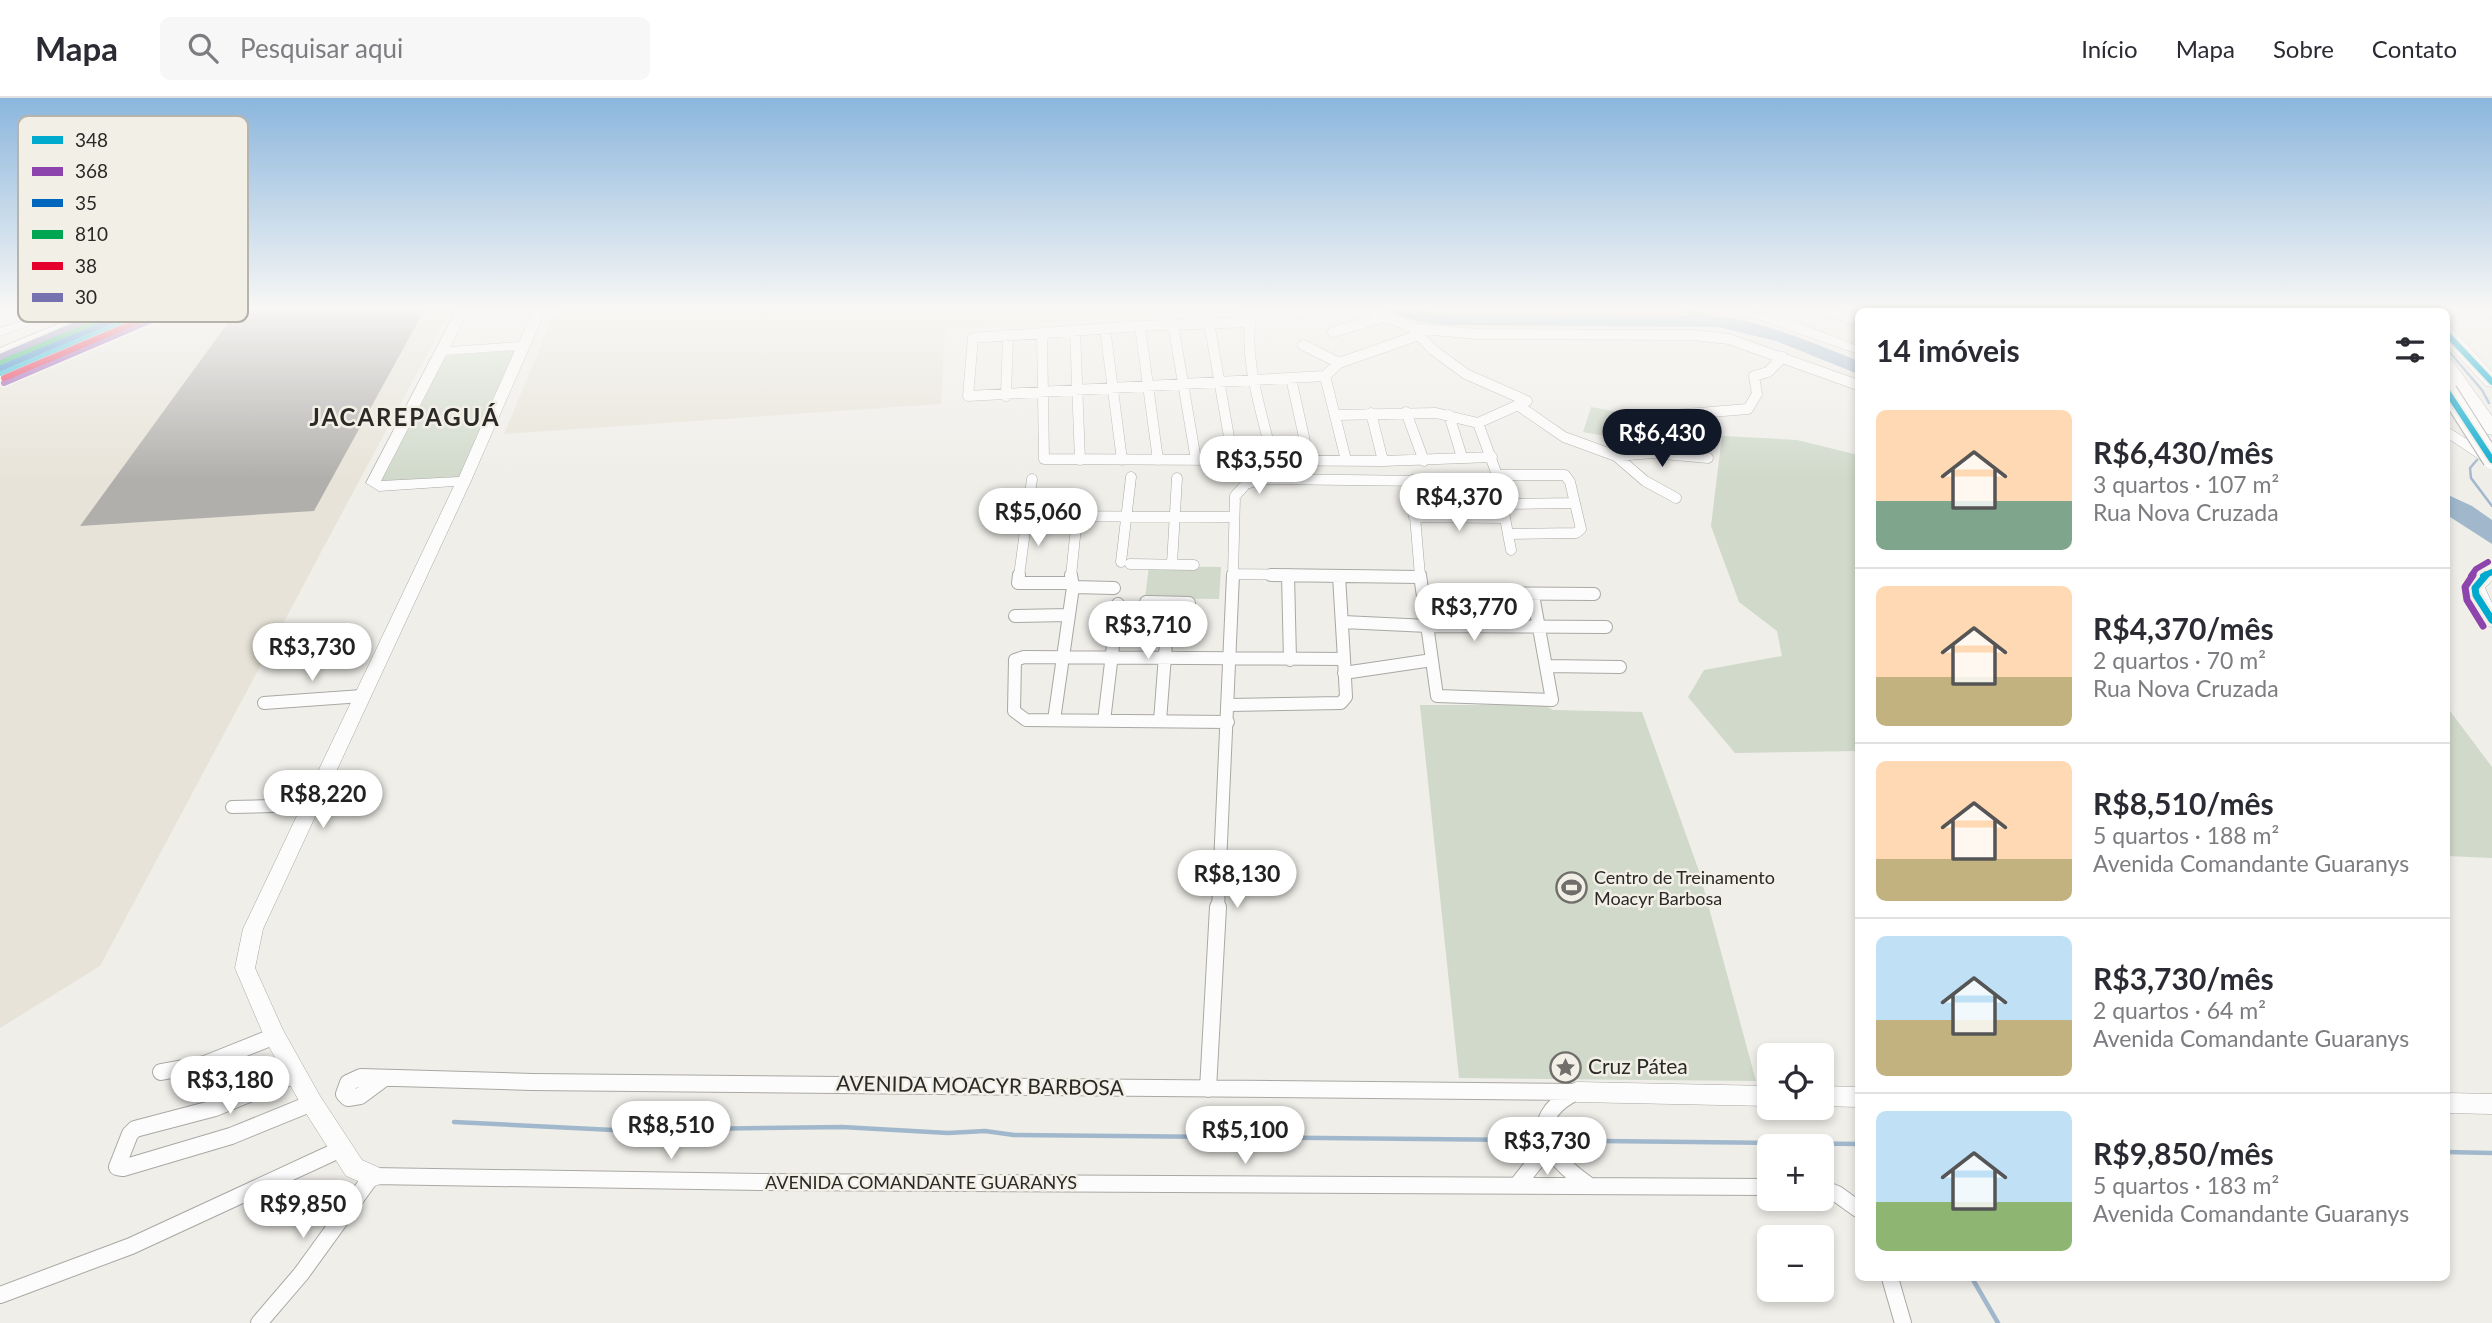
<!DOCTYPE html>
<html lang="pt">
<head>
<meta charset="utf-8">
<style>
	body { margin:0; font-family:Lato,sans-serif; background:#f7f7f7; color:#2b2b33; height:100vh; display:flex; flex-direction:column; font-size:26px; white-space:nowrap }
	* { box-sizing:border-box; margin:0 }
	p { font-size:23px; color:#7c7c81 }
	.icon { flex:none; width:38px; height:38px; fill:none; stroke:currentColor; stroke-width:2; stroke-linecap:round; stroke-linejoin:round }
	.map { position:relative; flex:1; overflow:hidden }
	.panel { position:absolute; left:1855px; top:210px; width:595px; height:973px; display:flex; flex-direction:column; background:#fff; border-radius:10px; box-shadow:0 4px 10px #0003 }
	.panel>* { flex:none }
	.controls { position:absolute; left:1757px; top:945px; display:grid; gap:14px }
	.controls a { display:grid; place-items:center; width:77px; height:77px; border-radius:10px; background:#fff; box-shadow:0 4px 10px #0003; font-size:35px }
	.price { position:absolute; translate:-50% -60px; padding:0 16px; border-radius:24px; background:#fff; color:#222; font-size:23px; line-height:46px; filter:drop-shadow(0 2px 4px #0008) }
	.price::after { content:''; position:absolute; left:50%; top:42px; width:21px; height:16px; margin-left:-10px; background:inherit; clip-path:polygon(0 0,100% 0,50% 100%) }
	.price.on { background:#111827; color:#fff }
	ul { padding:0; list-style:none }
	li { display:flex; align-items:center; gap:21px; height:175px; padding:0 21px }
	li+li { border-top:2px solid #e1e1e2 }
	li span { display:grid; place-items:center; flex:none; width:196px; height:140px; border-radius:10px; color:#555 }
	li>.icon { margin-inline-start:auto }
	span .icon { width:84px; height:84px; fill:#fffc; stroke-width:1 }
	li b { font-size:30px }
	h2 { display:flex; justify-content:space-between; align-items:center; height:84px; padding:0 21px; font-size:30px }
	header { display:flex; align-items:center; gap:42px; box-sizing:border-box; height:98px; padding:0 35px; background:#fff; border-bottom:2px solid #e1e1e2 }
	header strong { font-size:33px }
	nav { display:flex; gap:38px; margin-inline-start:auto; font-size:24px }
	.search { width:490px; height:63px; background:#f7f7f7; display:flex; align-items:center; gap:18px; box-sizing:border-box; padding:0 24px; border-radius:10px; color:#7c7c81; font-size:26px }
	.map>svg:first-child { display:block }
	.built { fill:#e7e3d8 }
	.green { fill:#d0d9ca }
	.water { fill:#a1b8cc }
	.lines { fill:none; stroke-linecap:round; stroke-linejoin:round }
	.stream-far1 { stroke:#a1b8cc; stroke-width:2.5 }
	.stream { stroke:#a1b8cc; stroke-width:4.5 }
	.building { fill:#b1afac }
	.street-far2-casing { stroke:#a9a8a4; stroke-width:11 }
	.street-far1-casing { stroke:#a9a8a4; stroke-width:14 }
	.street-casing { stroke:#a9a8a4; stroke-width:18 }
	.secondary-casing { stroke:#a9a8a4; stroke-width:1 }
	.primary-casing { stroke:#a9a8a4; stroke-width:2 }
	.highway-casing { stroke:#a9a8a4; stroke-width:1 }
	.street-far2 { stroke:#fdfcfc; stroke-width:10 }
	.street-far1 { stroke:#fdfcfc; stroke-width:12 }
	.street { stroke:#fdfcfc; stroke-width:16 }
	.secondary { fill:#fdfcfc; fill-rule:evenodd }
	.primary { fill:#fdfcfc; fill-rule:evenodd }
	.highway { fill:#fdfcfc; fill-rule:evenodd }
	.highway-bridge-casing { stroke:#a9a8a4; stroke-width:20; stroke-linecap:butt }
	.highway-bridge { stroke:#fdfcfc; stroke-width:18 }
	.bus-1-far1-casing { stroke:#f2efe6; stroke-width:10 }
	.bus-1-casing { stroke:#f2efe6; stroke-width:12 }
	.bus-2-far1-casing { stroke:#f2efe6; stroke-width:10 }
	.bus-2-casing { stroke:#f2efe6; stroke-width:12 }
	.bus-3-casing { stroke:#f2efe6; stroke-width:10 }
	.bus-4-casing { stroke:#f2efe6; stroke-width:10 }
	.bus-5-casing { stroke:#f2efe6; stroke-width:10 }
	.bus-6-casing { stroke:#f2efe6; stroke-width:10 }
	.bus-1-far1 { stroke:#00a9ce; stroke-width:6 }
	.bus-1 { stroke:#00a9ce; stroke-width:7 }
	.bus-2-far1 { stroke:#8e44ad; stroke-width:6 }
	.bus-2 { stroke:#8e44ad; stroke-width:7 }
	.bus-3 { stroke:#0065bd; stroke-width:6 }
	.bus-4 { stroke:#00a651; stroke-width:6 }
	.bus-5 { stroke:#e4002b; stroke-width:6 }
	.bus-6 { stroke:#7672af; stroke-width:6 }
	.labels { text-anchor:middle; stroke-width:5; stroke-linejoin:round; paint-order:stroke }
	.poi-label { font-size:18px; fill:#2a2926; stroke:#f2efe6; text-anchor:start }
	.street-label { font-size:18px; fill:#2a2926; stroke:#f2efe6 }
	.near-poi-label { font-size:21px; fill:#2a2926; stroke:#f2efe6; text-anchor:start }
	.near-street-label { font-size:21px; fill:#2a2926; stroke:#f2efe6 }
	.district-label { font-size:24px; font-weight:bold; letter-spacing:2px; fill:#2a2926; stroke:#f2efe6 }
	.key { fill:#f2efe6; stroke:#b6b4ac; stroke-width:2 }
	.key-label { font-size:19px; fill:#2a2926 }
</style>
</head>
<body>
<header>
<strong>Mapa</strong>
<div class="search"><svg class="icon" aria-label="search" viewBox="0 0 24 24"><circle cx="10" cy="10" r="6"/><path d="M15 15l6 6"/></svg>Pesquisar aqui</div>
<nav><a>Início</a><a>Mapa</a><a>Sobre</a><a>Contato</a></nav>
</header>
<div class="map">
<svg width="2492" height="1225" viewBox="0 0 2492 1225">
	<rect width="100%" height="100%" fill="#efeee9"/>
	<path class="built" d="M 164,211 L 451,211 L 100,868 L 0,930 L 0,282 Z
		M 556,211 L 1243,211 L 1248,213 L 945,231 L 941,306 L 504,336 Z"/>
	<path class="green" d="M 519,252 L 464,383 L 391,387 L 377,381 L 445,256 Z
		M 1591,309 L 1663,322 L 1657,348 L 1583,334 Z
		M 1722,338 L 1797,342 L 1858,357 L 1858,653 L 1735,655 L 1688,599 L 1704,572 L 1782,558 L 1777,533 L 1739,504 L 1711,428 Z
		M 1149,468 L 1221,469 L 1219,501 L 1145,500 Z
		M 1420,607 L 1544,607 L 1553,612 L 1642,614 L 1699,773 L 1756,983 L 1459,980 Z
		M 2447,609 L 2492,669 L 2492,760 L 2447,758 Z"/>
	<path class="water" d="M 1385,211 L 1414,211 L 1449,217 L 1691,218 L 1685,211 L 1695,211 C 1706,220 1718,218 1731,220 C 1775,228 1815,246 1856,262 L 1858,276 L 1776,243 L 1718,229 L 1447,227 C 1425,225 1405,222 1385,211 Z
		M 2446,396 L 2472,408 L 2492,422 L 2492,446 L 2447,417 Z"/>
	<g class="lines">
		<path class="stream-far1" d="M 2446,250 L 2482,292 L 2489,305
			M 2477,362 L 2470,370 L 2471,380 L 2492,408"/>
		<path class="stream" d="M 454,1024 L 613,1032 L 842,1029 L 948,1035 L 985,1033 L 1014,1037 L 1523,1042
			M 1601,1043 L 1858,1046
			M 2446,1054 L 2492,1055
			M 1972,1180 L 1998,1225"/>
	</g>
	<path class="building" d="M 238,211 L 425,211 L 314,413 L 80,428 Z"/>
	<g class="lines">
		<defs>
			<path id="street-far2" d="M 1252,211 C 1242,261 1262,314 1273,362
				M 1822,211 L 1858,223
				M 1976,211 L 1979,214
				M 2185,211 L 2190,214
				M 2351,211 L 2352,214
				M 2431,211 L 2434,214
				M 2474,211 L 2492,213
				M 1865,212 L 1870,211
				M 1301,214 L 1311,211
				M 2005,214 L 2015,211
				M 2138,214 L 2148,211
				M 2233,214 L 2242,211
				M 2333,214 L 2339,211
				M 1768,220 L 1776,211
				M 1209,224 L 1233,362
				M 1249,224 L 1140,228 L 973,240 L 968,298 L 1325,278 L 1339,265 L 1419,237
				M 1173,226 L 1196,362
				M 1140,228 L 1158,362
				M 1105,230 L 1122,362
				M 1412,230 L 1476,236 L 1693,237 L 1729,241 L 1858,287
				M 1075,232 L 1080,362
				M 1042,234 L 1044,361 L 1383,363 L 1492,359
				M 1333,234 L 1384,219
				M 1303,247 L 1339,265
				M 1325,278 L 1346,362
				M 1291,280 L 1309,362
				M 1006,298 L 1008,237
				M 1519,308 L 1564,339 L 1616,358 L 1645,383 L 1676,400
				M 1406,314 L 1424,363
				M 1371,315 L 1383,363
				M 1337,317 L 1436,315 L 1478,325 L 1527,303 L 1466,276 L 1433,252 L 1412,230 L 1370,211
				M 1449,317 L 1462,359
				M 1478,325 L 1497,377 L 1511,452
				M 1653,355 L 1661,318 L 1748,311 L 1757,296 L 1754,278 L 1768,274 L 1783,259
				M 1616,358 L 1653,355 L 1708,360
				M 1497,377 L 1565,377 L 1570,384 L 1581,431 L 1576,435 L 1508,436
				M 1412,382 L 1420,478
				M 1501,406 L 1575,405
				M 1026,418 L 1233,419
				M 1414,419 L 1504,420
				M 1121,464 L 1131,379
				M 1130,466 L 1194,467
				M 1172,466 L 1177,380
				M 1232,476 L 1381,478
				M 1019,478 L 1032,381
				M 1071,478 L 1077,419
				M 1233,478 L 1235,398 L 1246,386 L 1262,381 L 1498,384"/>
			<path id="street-far1" d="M 1019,477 L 1018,485 L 1071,485
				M 1271,477 L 1420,479
				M 1288,477 L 1290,562
				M 1420,477 L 1437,598 L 1552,602 L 1533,497
				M 1073,489 L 1114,490
				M 1423,495 L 1594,496
				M 1146,504 L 1189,505
				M 1015,518 L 1068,517
				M 1343,524 L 1428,528 L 1606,529
				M 1546,568 L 1620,569
				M 1344,575 L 1432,562
				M 264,605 L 362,598
				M 1229,607 L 1341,605 L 1346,599 L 1344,561
				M 1054,622 L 1073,489 L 1071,477
				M 1104,623 L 1118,506
				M 1160,623 L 1169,505
				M 1228,624 L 1026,622 L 1014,613 L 1015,562 L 1024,559 L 1344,561 L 1339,478
				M 232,709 L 313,707
				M 1218,811 L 1233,477"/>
			<path id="street" d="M 161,974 L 205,966 L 275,938
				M 295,977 L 215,1010 L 135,1031 L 130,1036 L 117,1069 L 123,1070 L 231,1038 L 312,1005
				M 383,981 L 360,998 L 348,1000 L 344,996 L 348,985 L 361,979 L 532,984 L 1577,994
				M 1208,991 L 1218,809
				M 1574,995 C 1521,1023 1550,1060 1587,1086
				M 1518,1086 L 1548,1048
				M 1822,1090 L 1837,1096 L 1858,1111
				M 1890,1180 L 1903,1225
				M 0,1197 L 131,1148 L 343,1050
				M 259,1225 L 301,1176 L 372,1078 L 761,1084 L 1769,1089"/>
			<path id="secondary" d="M 58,211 L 76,211 L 0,238 L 0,230 Z
				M 457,211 L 469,211 L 450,249 L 519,244 L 534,211 L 546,211 L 471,383 L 263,831 L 255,870 L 283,932 L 320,998 L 362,1062 L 380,1070 L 383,1078 L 380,1086 L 372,1089 L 346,1078 L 304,1012 L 267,945 L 235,870 L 243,831 L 454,388 L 379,393 L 366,385 ZM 515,252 L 459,379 L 381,383 L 446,257 Z
				M 1724,211 C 1771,211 1815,232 1858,248 L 1858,256 L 1764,223 L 1725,214 Z
				M 2218,211 L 2233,211 L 2235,214 L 2219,214 Z
				M 2446,328 L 2492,357 L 2492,366 L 2485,365 L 2446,339 Z
				M 1577,984 L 1769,988 L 1769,1008 L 1577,1004 L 1569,1001 L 1566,994 L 1569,987 Z
				M 1822,988 L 1858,989 L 1858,1009 L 1822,1008 Z
				M 2446,995 L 2492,996 L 2492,1016 L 2446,1015 Z"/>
			<path id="primary" d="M 94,211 L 114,211 L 0,261 L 0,250 Z
				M 138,211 L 158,211 L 0,280 L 0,269 Z"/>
			<path id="highway" d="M 2377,211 L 2393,211 L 2395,214 L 2378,214 Z
				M 2415,211 L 2432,211 L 2434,214 L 2416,214 Z
				M 2446,229 L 2452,230 L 2492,274 L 2492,289 L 2486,288 L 2446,245 Z
				M 2446,261 L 2452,262 L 2492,318 L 2492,337 L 2485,335 L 2446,279 Z
				M 2492,467 L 2492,482 L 2485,490 L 2492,505 L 2492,529 L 2484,527 L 2466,497 L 2465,490 L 2476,473 Z"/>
		</defs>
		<use href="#street-far2" class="street-far2-casing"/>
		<use href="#street-far1" class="street-far1-casing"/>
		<use href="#street" class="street-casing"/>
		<use href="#secondary" class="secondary-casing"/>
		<use href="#primary" class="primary-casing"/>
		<use href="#highway" class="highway-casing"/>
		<use href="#street-far2" class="street-far2"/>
		<use href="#street-far1" class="street-far1"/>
		<use href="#street" class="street"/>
		<use href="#secondary" class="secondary"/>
		<use href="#primary" class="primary"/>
		<use href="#highway" class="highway"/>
		<defs>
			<path id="highway-bridge" d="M 2448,293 L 2492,362"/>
		</defs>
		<use href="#highway-bridge" class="highway-bridge-casing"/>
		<use href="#highway-bridge" class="highway-bridge"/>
		<defs>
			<path id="bus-1-far1" d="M 2446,235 L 2492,284
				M 0,275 L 150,211
				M 2446,292 L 2492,362
				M 2483,478 L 2492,474"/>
			<path id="bus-1" d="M 2486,477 L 2475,490 L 2476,497 L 2492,522"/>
			<path id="bus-2-far1" d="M 4,285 L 154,221
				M 2471,478 L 2476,471 L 2488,464"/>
			<path id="bus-2" d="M 2473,477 L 2465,489 L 2467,502 L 2483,528"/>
			<path id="bus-3" d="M 0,270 L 139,211"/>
			<path id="bus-4" d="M 0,264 L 124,211"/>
			<path id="bus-5" d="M 4,280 L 143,221"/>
			<path id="bus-6" d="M 0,259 L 113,211"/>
		</defs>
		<use href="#bus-1-far1" class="bus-1-far1-casing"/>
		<use href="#bus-1" class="bus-1-casing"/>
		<use href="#bus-2-far1" class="bus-2-far1-casing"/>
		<use href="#bus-2" class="bus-2-casing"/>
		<use href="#bus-3" class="bus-3-casing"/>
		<use href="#bus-4" class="bus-4-casing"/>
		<use href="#bus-5" class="bus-5-casing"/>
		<use href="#bus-6" class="bus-6-casing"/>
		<use href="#bus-1-far1" class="bus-1-far1"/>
		<use href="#bus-1" class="bus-1"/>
		<use href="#bus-2-far1" class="bus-2-far1"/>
		<use href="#bus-2" class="bus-2"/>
		<use href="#bus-3" class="bus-3"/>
		<use href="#bus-4" class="bus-4"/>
		<use href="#bus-5" class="bus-5"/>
		<use href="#bus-6" class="bus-6"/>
	</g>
	<linearGradient id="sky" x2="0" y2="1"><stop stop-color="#8bb6dd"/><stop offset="0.55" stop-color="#f8f7f5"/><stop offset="1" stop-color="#f8f7f5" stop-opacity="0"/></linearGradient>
	<rect width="2492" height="382" fill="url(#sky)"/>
	<defs>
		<symbol id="stadium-ring" viewBox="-11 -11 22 22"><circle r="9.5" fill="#f2efe6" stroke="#6f6e6a" stroke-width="1.5"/><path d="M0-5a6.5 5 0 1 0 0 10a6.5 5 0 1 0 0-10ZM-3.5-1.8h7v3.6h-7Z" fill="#6f6e6a"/></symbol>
		<symbol id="sight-ring" viewBox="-11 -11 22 22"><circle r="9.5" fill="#f2efe6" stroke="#6f6e6a" stroke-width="1.5"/><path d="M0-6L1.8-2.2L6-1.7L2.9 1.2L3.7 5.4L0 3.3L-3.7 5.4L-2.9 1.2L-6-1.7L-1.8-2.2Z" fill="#6f6e6a"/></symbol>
	</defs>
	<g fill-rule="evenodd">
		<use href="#stadium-ring" x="1554" y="772" width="35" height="35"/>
		<use href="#sight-ring" x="1548" y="952" width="35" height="35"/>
	</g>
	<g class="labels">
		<g class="poi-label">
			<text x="1594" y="786">Centro de Treinamento<tspan x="1594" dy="21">Moacyr Barbosa</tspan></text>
		</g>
		<g class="street-label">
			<text x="921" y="1091">AVENIDA COMANDANTE GUARANYS</text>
		</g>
		<g class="near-poi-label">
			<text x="1588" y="976">Cruz Pátea</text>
		</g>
		<g class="near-street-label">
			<text transform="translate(980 988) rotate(1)" y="7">AVENIDA MOACYR BARBOSA</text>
		</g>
		<g class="district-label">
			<text x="405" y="328">JACAREPAGUÁ</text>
		</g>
	</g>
	<rect x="18" y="18" width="230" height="206" rx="10" class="key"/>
	<rect x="32" y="38" width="31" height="8" fill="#00a9ce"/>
	<rect x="32" y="69" width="31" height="9" fill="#8e44ad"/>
	<rect x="32" y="101" width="31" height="8" fill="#0065bd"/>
	<rect x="32" y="132" width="31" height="9" fill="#00a651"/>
	<rect x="32" y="164" width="31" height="8" fill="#e4002b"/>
	<rect x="32" y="195" width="31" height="9" fill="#7672af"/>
	<g class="key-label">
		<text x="75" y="49">348</text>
		<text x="75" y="80">368</text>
		<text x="75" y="112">35</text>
		<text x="75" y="143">810</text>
		<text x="75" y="175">38</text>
		<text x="75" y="206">30</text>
	</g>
</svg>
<div class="controls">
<a><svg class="icon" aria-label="locate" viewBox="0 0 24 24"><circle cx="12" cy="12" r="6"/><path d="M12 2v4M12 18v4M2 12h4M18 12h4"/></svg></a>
<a>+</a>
<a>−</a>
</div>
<b class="price on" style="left:1662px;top:371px">R$6,430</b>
<b class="price" style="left:1259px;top:398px">R$3,550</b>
<b class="price" style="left:1459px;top:435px">R$4,370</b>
<b class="price" style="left:1038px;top:450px">R$5,060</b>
<b class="price" style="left:1474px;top:545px">R$3,770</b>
<b class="price" style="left:1148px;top:563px">R$3,710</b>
<b class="price" style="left:312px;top:585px">R$3,730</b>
<b class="price" style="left:323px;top:732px">R$8,220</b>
<b class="price" style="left:1237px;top:812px">R$8,130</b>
<b class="price" style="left:230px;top:1018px">R$3,180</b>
<b class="price" style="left:671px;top:1063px">R$8,510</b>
<b class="price" style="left:1245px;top:1068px">R$5,100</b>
<b class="price" style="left:1547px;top:1079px">R$3,730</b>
<b class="price" style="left:303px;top:1142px">R$9,850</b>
<section class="panel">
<h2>14 imóveis<svg class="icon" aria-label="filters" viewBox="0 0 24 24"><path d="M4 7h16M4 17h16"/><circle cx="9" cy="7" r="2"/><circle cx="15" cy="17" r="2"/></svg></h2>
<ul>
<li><span style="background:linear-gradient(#ffd9b3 65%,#7fa58c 0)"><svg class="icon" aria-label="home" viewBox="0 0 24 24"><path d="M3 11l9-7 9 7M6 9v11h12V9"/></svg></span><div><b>R$6,430/mês</b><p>3 quartos · 107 m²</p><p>Rua Nova Cruzada</p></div></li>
<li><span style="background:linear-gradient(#ffd9b3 65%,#c2b280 0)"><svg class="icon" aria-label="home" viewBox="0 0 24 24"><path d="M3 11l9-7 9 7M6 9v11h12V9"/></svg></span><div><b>R$4,370/mês</b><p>2 quartos · 70 m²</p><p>Rua Nova Cruzada</p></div></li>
<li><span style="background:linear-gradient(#ffd9b3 70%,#c2b280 0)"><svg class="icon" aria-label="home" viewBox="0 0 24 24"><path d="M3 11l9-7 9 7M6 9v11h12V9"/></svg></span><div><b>R$8,510/mês</b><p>5 quartos · 188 m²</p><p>Avenida Comandante Guaranys</p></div></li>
<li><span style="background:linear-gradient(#bfe0f5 60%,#c2b280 0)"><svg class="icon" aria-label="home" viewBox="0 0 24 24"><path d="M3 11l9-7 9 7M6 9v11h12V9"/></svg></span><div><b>R$3,730/mês</b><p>2 quartos · 64 m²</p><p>Avenida Comandante Guaranys</p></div></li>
<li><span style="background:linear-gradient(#bfe0f5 65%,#8fb573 0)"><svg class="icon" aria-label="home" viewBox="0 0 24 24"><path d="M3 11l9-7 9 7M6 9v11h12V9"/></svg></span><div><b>R$9,850/mês</b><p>5 quartos · 183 m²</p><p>Avenida Comandante Guaranys</p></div></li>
</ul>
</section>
</div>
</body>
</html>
